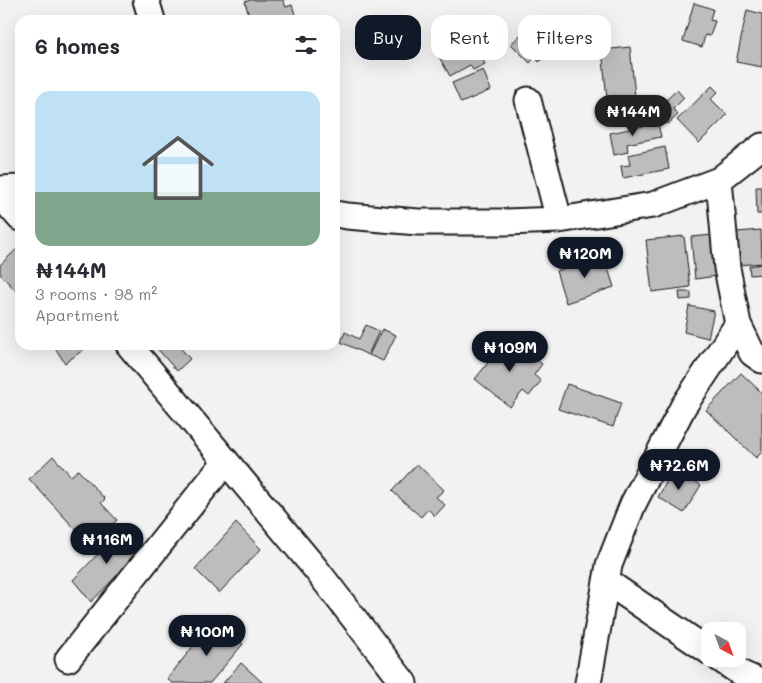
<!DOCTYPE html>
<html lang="en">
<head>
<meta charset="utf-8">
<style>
	body { margin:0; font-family:Mali,sans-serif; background:#f2f2f3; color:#2b2b33; height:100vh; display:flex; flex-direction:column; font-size:19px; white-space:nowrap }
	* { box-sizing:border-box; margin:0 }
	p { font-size:16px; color:#7c7c81 }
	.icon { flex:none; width:28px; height:28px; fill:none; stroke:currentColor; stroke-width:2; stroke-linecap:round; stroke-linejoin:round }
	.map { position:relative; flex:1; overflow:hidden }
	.side { position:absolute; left:15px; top:15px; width:325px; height:335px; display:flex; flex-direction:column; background:#fff; border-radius:15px; box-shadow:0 5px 20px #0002 }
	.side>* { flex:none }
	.banner { position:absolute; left:355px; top:15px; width:331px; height:45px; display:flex; gap:10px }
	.needle { width:32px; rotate:139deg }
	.controls { position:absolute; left:701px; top:622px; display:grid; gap:10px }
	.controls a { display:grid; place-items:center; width:45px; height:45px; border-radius:10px; background:#fff; box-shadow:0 5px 20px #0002; font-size:25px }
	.price { position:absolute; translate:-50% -42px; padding:0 11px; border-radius:18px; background:#111827; color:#fff; font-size:16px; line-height:32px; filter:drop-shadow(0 1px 2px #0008) }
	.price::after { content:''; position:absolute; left:50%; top:30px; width:15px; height:11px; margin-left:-8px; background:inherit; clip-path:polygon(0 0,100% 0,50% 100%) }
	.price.current { background:#222; color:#fff }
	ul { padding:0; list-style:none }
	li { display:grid; align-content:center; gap:10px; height:265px; padding:0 20px }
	li span { display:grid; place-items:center; height:155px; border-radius:15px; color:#555 }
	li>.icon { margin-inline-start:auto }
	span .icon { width:90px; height:90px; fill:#fffc; stroke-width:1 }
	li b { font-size:21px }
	h2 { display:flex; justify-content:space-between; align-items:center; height:60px; padding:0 20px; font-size:21px }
	.tag { padding:0 18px; border-radius:15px; background:#fff; box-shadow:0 5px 20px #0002; font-size:18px; line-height:45px }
	.tag.current { background:#111827; color:#fff }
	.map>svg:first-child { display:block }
	.building { fill:#bdbdbd; stroke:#1c1c1c }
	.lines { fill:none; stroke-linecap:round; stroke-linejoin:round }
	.minor-casing { stroke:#1c1c1c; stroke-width:29 }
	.minor { stroke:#fff; stroke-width:25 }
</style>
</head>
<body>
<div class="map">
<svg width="762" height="683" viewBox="0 0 762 683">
	<rect width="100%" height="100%" fill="#f2f2f2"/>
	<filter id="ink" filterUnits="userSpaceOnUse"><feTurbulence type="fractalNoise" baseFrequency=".02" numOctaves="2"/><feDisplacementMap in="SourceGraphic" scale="10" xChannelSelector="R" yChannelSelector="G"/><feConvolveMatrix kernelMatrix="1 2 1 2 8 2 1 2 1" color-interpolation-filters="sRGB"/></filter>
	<g filter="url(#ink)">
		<path class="building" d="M 250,0 L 283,0 L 286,7 L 292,5 L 297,20 L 250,20 L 245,2 Z
			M 694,3 L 713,9 L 710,20 L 715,21 L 710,36 L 705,35 L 702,47 L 683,41 Z
			M 747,10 L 762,14 L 762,67 L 736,62 Z
			M 537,19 L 555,37 L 550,42 L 554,47 L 539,62 L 535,57 L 530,63 L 511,44 Z
			M 469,35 L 485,64 L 473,70 L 470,65 L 450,76 L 435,50 L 448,42 L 450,46 Z
			M 630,47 L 637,116 L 609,119 L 602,50 Z
			M 483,70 L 491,90 L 461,103 L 452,83 Z
			M 712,86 L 718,92 L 711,99 L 727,115 L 699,143 L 677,120 Z
			M 677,90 L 684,98 L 673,109 L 678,115 L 668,124 L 655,110 Z
			M 658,123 L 661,137 L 627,144 L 628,152 L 614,155 L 610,133 Z
			M 665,147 L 669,169 L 623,178 L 621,166 L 630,165 L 628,155 Z
			M 756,187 L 762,187 L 762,214 L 757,214 Z
			M 761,230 L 762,263 L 739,265 L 737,232 Z
			M 713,235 L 717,276 L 695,279 L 691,237 Z
			M 684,236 L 690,287 L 652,292 L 646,240 Z
			M 20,246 L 20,293 L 19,294 L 0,274 L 0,265 Z
			M 604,256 L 614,287 L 566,303 L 556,271 Z
			M 762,264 L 762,274 L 750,275 L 749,266 Z
			M 679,292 L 691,292 L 691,299 L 680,300 Z
			M 689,306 L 714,311 L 708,338 L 684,332 Z
			M 366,325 L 379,331 L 368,355 L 341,342 L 345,332 L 359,339 Z
			M 382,329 L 396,335 L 383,361 L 369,355 Z
			M 508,338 L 542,364 L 534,375 L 541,381 L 529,396 L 523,391 L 510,407 L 475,379 Z
			M 53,345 L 90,345 L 65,363 Z
			M 154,345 L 178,345 L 190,359 L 177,371 Z
			M 741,373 L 762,393 L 762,452 L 756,458 L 706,410 Z
			M 567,384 L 621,403 L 613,427 L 558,409 Z
			M 53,456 L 71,476 L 78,470 L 105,499 L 101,503 L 117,520 L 90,545 L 29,479 Z
			M 417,464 L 444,490 L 436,497 L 445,505 L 435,516 L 428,509 L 421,517 L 392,491 Z
			M 674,469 L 701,485 L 684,513 L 658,497 Z
			M 236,523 L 261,549 L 219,593 L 195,569 Z
			M 123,528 L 142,550 L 91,602 L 73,580 Z
			M 214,620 L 243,644 L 210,683 L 172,683 L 167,679 Z
			M 241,663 L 263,683 L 223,683 Z"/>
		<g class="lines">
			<defs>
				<path id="minor" d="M 146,0 L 152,20
					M 528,100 L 559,220
					M 719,180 L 727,268 L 738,324 L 752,353 L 762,360
					M 0,189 L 20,188
					M 0,195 L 20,218
					M 335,214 L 347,216 L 418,222 L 506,222 L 559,220 L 653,205 L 719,180 L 762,146
					M 129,345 L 315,568 L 404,683
					M 606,581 L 710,652
					M 68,659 L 226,461
					M 720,659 L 742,674 L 762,683
					M 588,683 L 609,565 L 633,504 L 683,407 L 738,324"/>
			</defs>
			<use href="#minor" class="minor-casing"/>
			<use href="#minor" class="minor"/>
		</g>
	</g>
</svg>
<div class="controls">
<a><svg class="needle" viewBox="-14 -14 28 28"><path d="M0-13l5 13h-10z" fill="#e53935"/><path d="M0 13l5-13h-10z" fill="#7c7c81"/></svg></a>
</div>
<b class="price current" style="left:633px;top:137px">₦144M</b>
<b class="price" style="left:585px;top:279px">₦120M</b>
<b class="price" style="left:510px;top:373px">₦109M</b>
<b class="price" style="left:679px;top:491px">₦72.6M</b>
<b class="price" style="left:107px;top:565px">₦116M</b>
<b class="price" style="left:207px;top:657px">₦100M</b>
<div class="banner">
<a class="tag current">Buy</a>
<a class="tag">Rent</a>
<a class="tag">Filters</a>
</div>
<section class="side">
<h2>6 homes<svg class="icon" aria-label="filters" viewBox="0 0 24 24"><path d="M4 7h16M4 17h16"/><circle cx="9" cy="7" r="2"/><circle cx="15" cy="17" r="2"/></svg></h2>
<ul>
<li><span style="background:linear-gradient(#bfe0f5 65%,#7fa58c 0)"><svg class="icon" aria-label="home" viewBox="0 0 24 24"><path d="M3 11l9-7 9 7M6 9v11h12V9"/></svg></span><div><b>₦144M</b><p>3 rooms · 98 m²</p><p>Apartment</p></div></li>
</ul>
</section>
</div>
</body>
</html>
